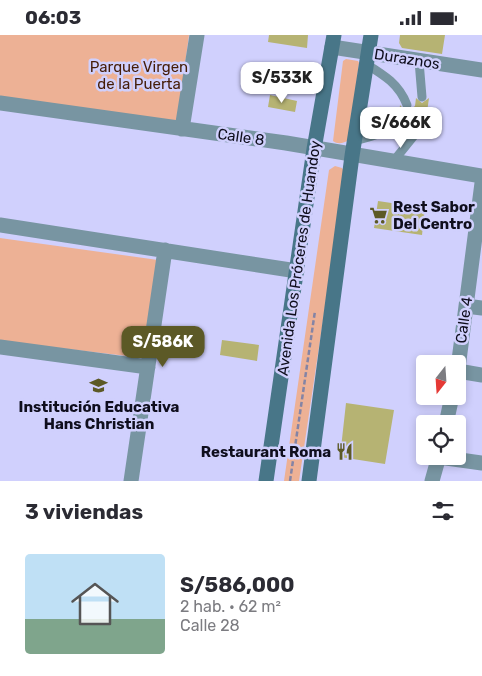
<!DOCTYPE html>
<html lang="es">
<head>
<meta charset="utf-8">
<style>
	body { margin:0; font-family:Rubik,sans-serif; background:#f7f7f7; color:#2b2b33; height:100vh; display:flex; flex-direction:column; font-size:19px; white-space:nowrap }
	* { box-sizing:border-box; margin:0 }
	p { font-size:16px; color:#7c7c81 }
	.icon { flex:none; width:28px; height:28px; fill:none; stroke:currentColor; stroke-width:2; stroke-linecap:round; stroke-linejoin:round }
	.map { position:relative; height:446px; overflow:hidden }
	.panel { display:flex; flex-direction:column; background:#fff; flex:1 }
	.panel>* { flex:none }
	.needle { width:32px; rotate:197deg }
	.controls { position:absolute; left:416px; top:320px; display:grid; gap:10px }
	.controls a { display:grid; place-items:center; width:50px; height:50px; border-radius:5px; background:#fff; box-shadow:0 2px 8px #0003; font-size:25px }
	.price { position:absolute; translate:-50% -42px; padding:0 11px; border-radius:10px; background:#fff; color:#222; font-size:16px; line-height:32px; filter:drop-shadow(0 1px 2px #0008) }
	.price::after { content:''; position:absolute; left:50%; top:30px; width:15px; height:11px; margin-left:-8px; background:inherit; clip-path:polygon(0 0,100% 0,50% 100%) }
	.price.current { background:#5c5926; color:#fff }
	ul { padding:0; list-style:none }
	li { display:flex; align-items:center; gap:15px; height:125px; padding:0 25px }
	li span { display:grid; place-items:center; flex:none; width:140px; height:100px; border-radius:5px; color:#555 }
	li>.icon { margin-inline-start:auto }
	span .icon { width:60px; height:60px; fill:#fffc; stroke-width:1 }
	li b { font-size:21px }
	h2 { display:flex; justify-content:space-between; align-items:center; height:60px; padding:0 25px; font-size:21px }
	.status { display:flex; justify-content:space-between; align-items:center; height:35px; padding:0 25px; background:#fff; direction:ltr }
	.status svg { height:14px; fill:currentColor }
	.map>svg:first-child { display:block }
	.green { fill:#edb195 }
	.building { fill:#b6b373 }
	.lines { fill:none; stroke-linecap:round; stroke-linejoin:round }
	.path { stroke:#8484a5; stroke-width:2.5; stroke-dasharray:5 2.5; stroke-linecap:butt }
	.lane { stroke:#7895a2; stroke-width:9 }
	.street { stroke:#7895a2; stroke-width:15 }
	.secondary { stroke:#487688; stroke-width:15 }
	.labels { text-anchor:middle; stroke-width:5; stroke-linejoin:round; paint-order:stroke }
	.street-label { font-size:15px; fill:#0f0e1d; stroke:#d0d0fd }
	.park-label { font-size:15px; fill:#451d08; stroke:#d0d0fd }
	.poi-label { font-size:15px; font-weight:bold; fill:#0f0e1d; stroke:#d0d0fd; text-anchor:start }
</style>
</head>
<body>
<div class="status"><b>06:03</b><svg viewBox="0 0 49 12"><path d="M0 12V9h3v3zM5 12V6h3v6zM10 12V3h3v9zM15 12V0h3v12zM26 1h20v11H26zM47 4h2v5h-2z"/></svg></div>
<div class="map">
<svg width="482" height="446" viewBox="0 0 482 446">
	<rect width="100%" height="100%" fill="#d0d0fd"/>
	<path class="green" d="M 0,0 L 189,0 L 177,88 L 0,62 Z
		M 346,24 L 358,26 L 359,28 L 349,105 C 344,108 338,110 333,106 L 343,26 Z
		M 335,131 L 342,133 L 345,138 L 299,446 L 284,446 L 329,135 Z
		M 0,203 L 158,225 L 144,323 L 0,306 Z"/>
	<path class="building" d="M 269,0 L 308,0 L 307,13 L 268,7 Z
		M 400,0 L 445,0 L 442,19 L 402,13 L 399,8 Z
		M 270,60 L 297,66 L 295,77 L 268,72 Z
		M 416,63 L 422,68 L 429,63 L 424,98 L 418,91 L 412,93 L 413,86 L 410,85 L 407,78 L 399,80 L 400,70 L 404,75 L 410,75 L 415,71 Z
		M 378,166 L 425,173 L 422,200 L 374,193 Z
		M 222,305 L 259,310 L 257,326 L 220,320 Z
		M 346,368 L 394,375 L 385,429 L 340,422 Z"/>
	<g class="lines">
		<path class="path" d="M 290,446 L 315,276"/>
		<path class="lane" d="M 419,26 L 422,62
			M 366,29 C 384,40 399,49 407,70
			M 354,106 C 373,101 389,97 404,84
			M 392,128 L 417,97"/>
		<path class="street" d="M 332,12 L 482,35
			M 0,68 L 286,108 L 482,141
			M 182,94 L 197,0
			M 0,190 L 297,236
			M 466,271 L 482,273
			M 0,312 L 148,332
			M 458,333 L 482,148
			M 458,336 L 482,340
			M 446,389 L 452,361
			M 439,422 L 482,428
			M 131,446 L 165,215
			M 432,446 L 439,421"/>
		<path class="secondary" d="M 266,446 L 314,114 L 334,0
			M 309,446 L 352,121 L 371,0"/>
	</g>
	<defs>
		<symbol id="supermarket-bare" viewBox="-9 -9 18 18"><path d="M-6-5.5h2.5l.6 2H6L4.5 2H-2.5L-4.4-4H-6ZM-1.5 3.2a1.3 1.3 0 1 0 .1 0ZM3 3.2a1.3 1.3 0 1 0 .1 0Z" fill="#5c5926" stroke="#d0d0fd" stroke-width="2.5" paint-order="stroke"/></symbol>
		<symbol id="school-bare" viewBox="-9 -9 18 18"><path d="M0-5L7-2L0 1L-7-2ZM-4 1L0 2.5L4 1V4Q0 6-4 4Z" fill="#5c5926" stroke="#d0d0fd" stroke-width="2.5" paint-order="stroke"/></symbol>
		<symbol id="restaurant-bare" viewBox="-9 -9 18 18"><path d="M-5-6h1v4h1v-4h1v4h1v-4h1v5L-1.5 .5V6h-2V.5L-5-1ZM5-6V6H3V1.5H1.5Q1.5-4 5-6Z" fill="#5c5926" stroke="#d0d0fd" stroke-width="2.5" paint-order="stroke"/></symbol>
	</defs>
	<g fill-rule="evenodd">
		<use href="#supermarket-bare" x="366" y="168" width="25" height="25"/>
		<use href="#school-bare" x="86" y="338" width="25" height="25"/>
		<use href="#restaurant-bare" x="332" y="404" width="25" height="25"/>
	</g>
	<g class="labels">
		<g class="street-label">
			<text transform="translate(407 24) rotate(9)" y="5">Duraznos</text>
			<text transform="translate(241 102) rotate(8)" y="5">Calle 8</text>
			<text transform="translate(299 223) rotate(-82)" y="5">Avenida Los Próceres de Huandoy</text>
			<text transform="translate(464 285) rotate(-82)" y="5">Calle 4</text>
		</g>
		<g class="park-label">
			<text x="139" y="37">Parque Virgen<tspan x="139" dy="17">de la Puerta</tspan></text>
		</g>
		<g class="poi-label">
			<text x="393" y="177">Rest Sabor<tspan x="393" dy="17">Del Centro</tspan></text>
			<text x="99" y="377" text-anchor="middle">Institución Educativa<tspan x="99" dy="17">Hans Christian</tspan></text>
			<text x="331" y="422" text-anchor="end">Restaurant Roma</text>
		</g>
	</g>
</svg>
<div class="controls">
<a><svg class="needle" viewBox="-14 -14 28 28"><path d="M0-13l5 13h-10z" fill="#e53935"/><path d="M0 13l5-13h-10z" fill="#7c7c81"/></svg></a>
<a><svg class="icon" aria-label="locate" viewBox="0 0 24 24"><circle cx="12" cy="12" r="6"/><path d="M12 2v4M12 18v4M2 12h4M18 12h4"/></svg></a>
</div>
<b class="price" style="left:282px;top:69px">S/533K</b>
<b class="price" style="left:401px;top:114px">S/666K</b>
<b class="price current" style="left:163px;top:333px">S/586K</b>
</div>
<section class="panel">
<h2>3 viviendas<svg class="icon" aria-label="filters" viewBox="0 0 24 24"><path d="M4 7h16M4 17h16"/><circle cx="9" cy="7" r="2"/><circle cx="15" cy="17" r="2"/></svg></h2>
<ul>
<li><span style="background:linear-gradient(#bfe0f5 65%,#7fa58c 0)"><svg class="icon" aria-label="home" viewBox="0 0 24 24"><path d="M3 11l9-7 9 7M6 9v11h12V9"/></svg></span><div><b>S/586,000</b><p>2 hab. · 62 m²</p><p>Calle 28</p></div></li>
</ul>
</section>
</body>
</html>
